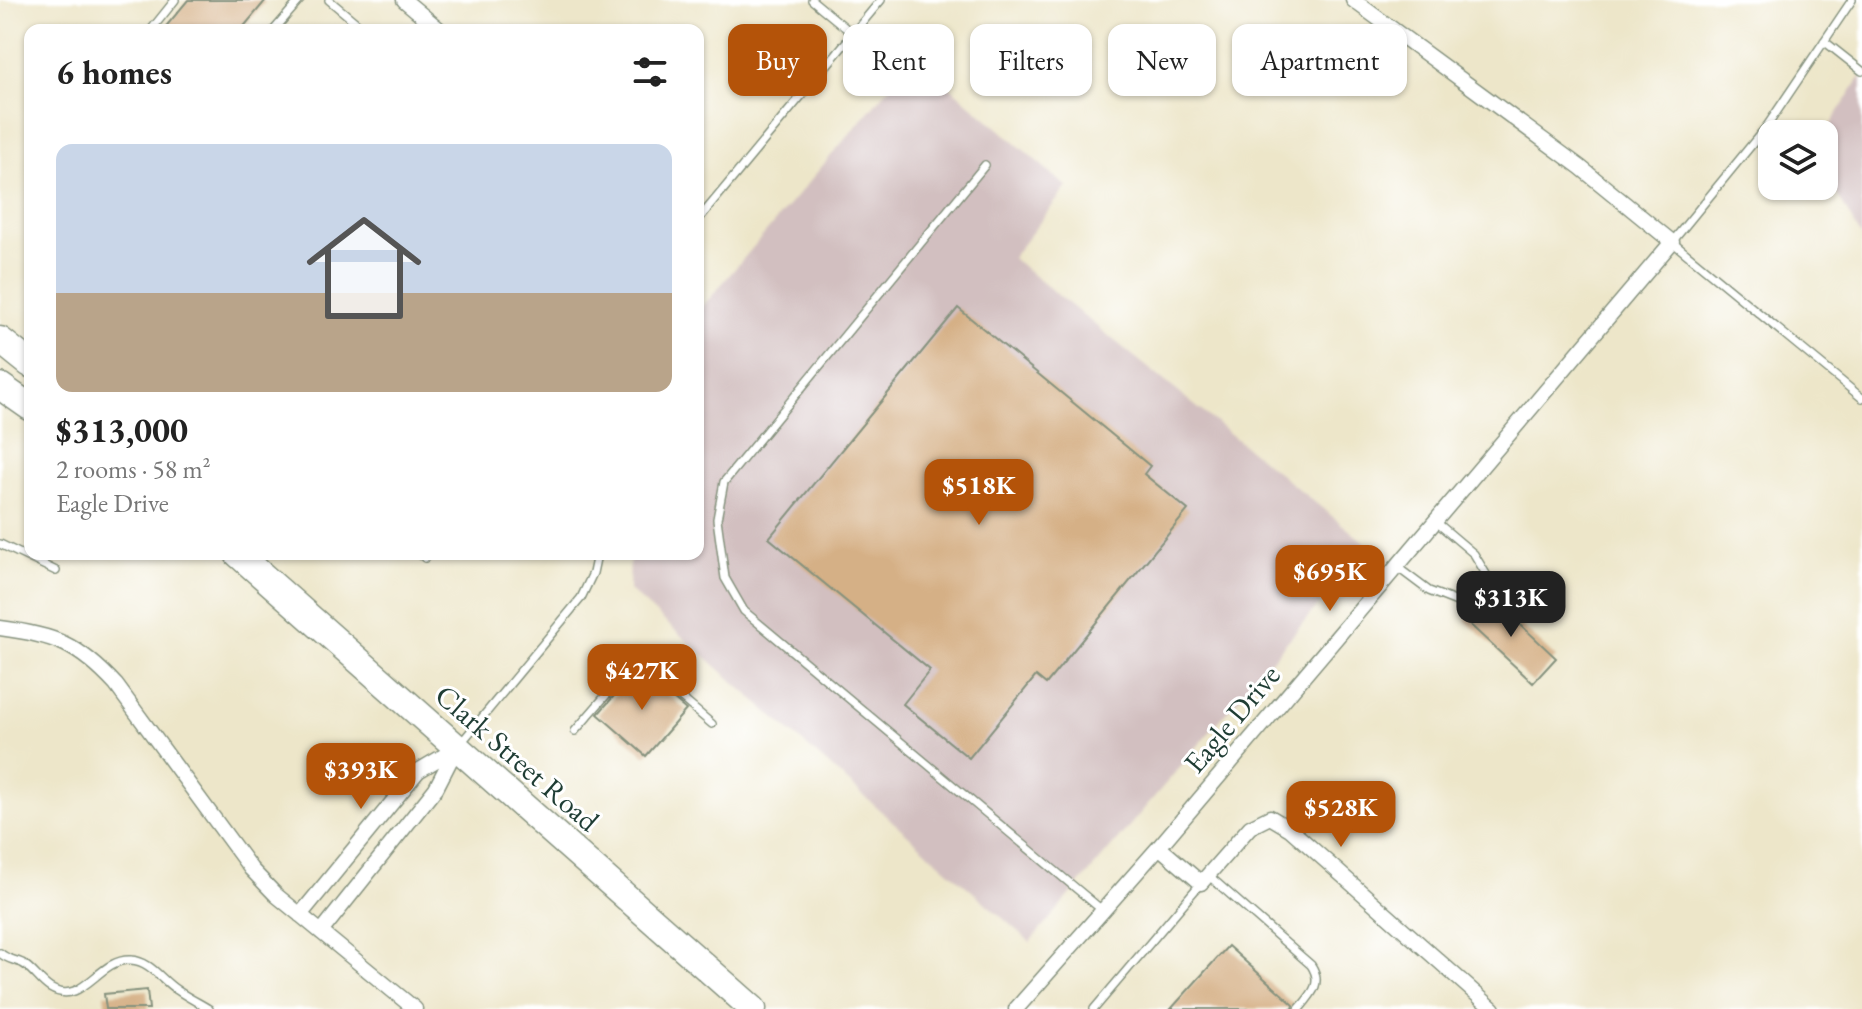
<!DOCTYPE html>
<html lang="en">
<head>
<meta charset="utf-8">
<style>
	body { margin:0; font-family:"EB Garamond",serif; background:#f6f6f6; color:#222; height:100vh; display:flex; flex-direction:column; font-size:30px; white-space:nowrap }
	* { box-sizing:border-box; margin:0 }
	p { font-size:26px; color:#767676 }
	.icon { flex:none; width:44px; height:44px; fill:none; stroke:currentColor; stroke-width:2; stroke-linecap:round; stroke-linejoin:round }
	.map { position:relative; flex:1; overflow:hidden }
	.drawer { position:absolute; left:24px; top:24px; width:680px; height:536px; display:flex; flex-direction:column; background:#fff; border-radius:16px; box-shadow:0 2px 6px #0004 }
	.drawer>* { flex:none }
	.guide { position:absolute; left:728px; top:24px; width:760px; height:72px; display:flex; gap:16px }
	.controls { position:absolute; left:1758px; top:120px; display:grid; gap:16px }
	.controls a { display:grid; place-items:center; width:80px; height:80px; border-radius:16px; background:#fff; box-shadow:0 2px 6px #0004; font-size:40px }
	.price { position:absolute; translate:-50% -68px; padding:0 18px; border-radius:16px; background:#b45309; color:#fff; font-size:26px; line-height:52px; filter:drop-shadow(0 2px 4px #0008) }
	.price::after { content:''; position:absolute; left:50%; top:48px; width:24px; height:18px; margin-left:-12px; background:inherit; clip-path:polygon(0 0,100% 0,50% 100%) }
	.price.current { background:#222; color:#fff }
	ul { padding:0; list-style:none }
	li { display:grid; align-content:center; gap:16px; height:424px; padding:0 32px }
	li span { display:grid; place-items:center; height:248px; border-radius:16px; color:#555 }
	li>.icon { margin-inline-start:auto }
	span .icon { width:144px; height:144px; fill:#fffc; stroke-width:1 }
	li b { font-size:34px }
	h2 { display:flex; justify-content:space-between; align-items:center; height:96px; padding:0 32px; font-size:34px }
	.chip { padding:0 28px; border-radius:16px; background:#fff; box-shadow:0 2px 6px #0004; font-size:28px; line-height:72px }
	.chip.current { background:#b45309; color:#fff }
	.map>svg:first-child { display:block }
	.industrial { fill:#d2bfc0 }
	.building { fill:#d5b086 }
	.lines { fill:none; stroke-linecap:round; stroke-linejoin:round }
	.lane-casing { stroke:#86927e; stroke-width:10 }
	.street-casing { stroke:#86927e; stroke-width:17 }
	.highway-casing { stroke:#86927e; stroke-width:29 }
	.lane { stroke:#fff; stroke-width:7 }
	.street { stroke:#fff; stroke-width:14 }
	.highway { stroke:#fff; stroke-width:26 }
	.labels { text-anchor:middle; stroke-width:6; stroke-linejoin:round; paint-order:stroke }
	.street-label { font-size:30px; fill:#1f3d34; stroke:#fff }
</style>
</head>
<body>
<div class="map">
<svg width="1862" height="1009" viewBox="0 0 1862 1009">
	<rect width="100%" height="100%" fill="#fff"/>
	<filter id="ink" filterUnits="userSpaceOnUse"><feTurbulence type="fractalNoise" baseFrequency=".0125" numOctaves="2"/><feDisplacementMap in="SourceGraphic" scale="16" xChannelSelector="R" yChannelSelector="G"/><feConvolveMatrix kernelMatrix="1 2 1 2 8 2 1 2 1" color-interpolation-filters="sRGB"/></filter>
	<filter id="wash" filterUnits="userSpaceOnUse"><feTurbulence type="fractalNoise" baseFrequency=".006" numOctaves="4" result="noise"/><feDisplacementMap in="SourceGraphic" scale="32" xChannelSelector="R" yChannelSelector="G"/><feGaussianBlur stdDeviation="1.8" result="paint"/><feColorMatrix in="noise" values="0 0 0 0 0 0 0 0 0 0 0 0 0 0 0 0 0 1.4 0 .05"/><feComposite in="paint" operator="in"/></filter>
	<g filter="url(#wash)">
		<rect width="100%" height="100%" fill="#ede6c9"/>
		<path class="industrial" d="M 915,57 L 1067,187 L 1012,258 L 1369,546 L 1030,942 L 629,590 L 630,554 L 698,554 L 698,312 Z
			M 1862,75 L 1862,238 L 1824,171 L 1824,135 Z"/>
		<g id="blocks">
			<path class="building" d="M 188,0 L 266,0 L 241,30 L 163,30 Z
				M 958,308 L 1150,466 L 1144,474 L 1188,510 L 1046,684 L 1036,676 L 969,758 L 903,704 L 930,670 L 769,538 Z
				M 1489,595 L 1556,658 L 1533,683 L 1465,620 Z
				M 638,669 L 686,710 L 646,756 L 598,714 Z
				M 1228,946 L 1294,1005 L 1293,1009 L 1171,1009 Z
				M 147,990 L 149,1009 L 106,1009 L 104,994 Z"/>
		</g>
	</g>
	<g filter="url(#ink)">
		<use href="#blocks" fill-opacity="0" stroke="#86927e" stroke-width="2"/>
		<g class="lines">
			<defs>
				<path id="lane" d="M 329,0 L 365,30
					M 812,0 L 853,34
					M 1852,0 L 1767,126 L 1672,242 L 1862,398
					M 151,30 L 175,0
					M 274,30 L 300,0
					M 1824,41 L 1862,71
					M 985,165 L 724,482 L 717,519 L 725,578 L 744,611 L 1102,910
					M 698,220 L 881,0
					M 0,544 L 56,571
					M 420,554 L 425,558 L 428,554
					M 1397,567 L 1429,591 L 1457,602 L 1474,596 L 1486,574 L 1474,554 L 1435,521
					M 575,731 L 633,664 L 639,662 L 712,724
					M 461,743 L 581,598 L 593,573 L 597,554
					M 1208,875 L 1311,965 C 1323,983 1312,994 1299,1009
					M 0,953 C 8,960 13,959 22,963 C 33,969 40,982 50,988 C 83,1008 98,958 131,960 C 151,961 162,981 177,990 C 187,997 199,1003 209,1009
					M 1094,1009 L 1201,883"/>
				<path id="street" d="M 404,0 L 440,30
					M 0,628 C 55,635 78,644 116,685 L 251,869 L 276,895 L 415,1009
					M 1159,847 L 1201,883 L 1250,827 L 1270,817 L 1290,829 L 1493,1009
					M 300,915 L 418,771 L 457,748
					M 321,932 L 436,788 L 456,749
					M 1016,1009 L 1159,847 L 1672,242 L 1580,167 L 1353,0"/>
				<path id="highway" d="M 0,340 L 30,364
					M 0,386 L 30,407
					M 238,554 L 753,1009"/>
			</defs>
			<use href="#lane" class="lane-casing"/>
			<use href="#street" class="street-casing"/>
			<use href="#highway" class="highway-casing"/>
			<use href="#lane" class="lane"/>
			<use href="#street" class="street"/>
			<use href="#highway" class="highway"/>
		</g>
	</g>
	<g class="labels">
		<g class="street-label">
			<text transform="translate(1232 719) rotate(-50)" y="10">Eagle Drive</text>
			<text transform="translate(517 758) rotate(41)" y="10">Clark Street Road</text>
		</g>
	</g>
</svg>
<div class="controls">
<a><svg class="icon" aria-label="layers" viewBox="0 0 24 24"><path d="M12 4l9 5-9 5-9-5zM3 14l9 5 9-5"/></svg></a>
</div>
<b class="price" style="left:979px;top:527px">$518K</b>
<b class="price" style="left:1330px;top:613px">$695K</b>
<b class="price current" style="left:1511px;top:639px">$313K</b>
<b class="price" style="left:642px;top:712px">$427K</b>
<b class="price" style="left:361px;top:811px">$393K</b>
<b class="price" style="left:1341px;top:849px">$528K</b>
<div class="guide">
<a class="chip current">Buy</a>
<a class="chip">Rent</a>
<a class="chip">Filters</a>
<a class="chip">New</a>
<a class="chip">Apartment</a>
</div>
<section class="drawer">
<h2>6 homes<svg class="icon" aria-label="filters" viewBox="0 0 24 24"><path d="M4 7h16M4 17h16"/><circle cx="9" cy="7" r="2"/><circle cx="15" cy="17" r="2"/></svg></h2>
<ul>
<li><span style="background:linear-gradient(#c9d6e8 60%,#b9a48a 0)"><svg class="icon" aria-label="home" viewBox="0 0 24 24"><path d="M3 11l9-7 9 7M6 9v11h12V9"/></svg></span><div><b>$313,000</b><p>2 rooms · 58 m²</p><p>Eagle Drive</p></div></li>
</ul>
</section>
</div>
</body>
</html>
